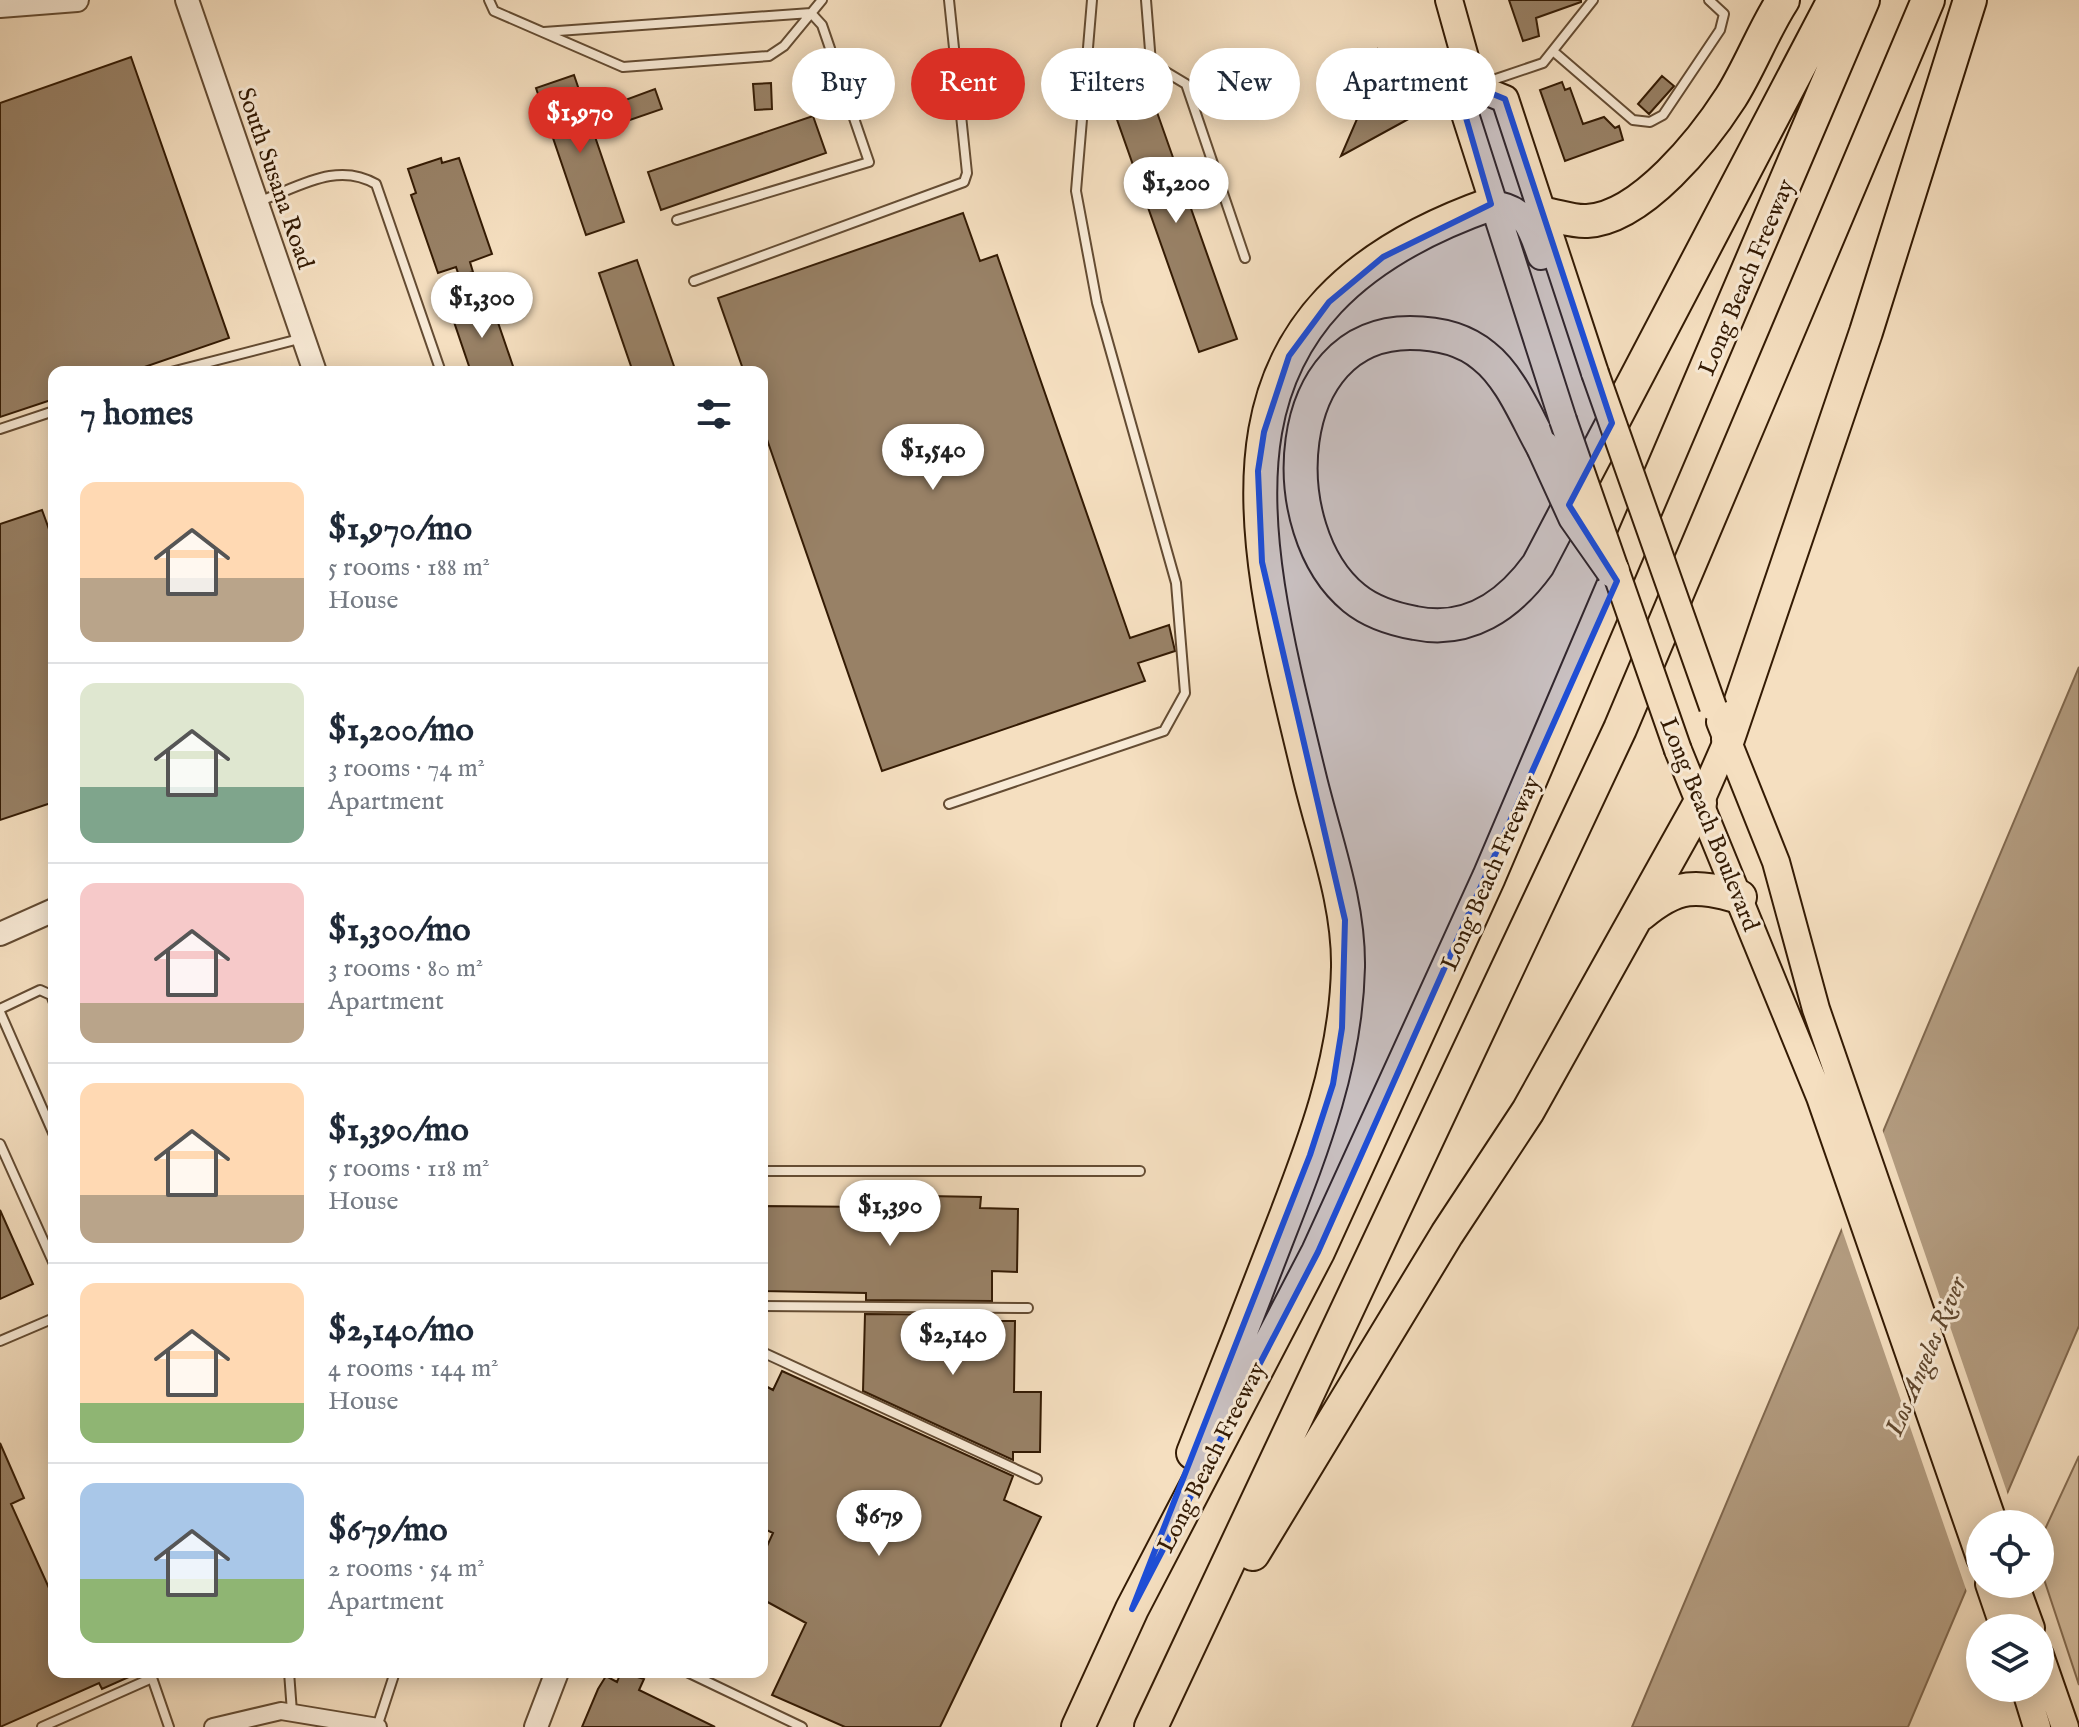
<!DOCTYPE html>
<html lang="en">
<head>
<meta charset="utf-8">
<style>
	body { margin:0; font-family:"IM FELL English",serif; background:#f2f2f3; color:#1f2937; height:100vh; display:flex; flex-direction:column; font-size:30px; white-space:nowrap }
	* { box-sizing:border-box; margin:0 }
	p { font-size:26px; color:#747a83 }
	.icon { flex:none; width:44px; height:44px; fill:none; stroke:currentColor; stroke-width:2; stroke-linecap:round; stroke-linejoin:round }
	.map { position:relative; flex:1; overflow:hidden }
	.details { position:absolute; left:48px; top:366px; width:720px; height:1312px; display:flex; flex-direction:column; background:#fff; border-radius:16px; box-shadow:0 4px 20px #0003 }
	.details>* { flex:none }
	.guide { position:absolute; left:792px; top:48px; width:760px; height:72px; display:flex; gap:16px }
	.tools { position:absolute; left:1966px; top:1510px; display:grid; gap:16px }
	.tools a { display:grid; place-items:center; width:88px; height:88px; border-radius:50%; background:#fff; box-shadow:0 4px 20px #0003; font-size:40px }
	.price { position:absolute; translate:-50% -68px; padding:0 18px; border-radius:28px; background:#fff; color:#222; font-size:26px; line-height:52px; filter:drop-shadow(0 2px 4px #0008) }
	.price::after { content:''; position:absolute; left:50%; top:48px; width:24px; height:18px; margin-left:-12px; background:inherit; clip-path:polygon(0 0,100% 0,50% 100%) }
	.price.on { background:#d93025; color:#fff }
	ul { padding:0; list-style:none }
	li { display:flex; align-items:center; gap:24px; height:200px; padding:0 32px }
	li+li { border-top:2px solid #e0e1e3 }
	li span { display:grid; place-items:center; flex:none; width:224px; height:160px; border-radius:16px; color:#555 }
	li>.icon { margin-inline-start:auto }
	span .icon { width:96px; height:96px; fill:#fffc; stroke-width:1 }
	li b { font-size:34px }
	h2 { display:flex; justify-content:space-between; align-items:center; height:96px; padding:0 32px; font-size:34px }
	.tag { padding:0 28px; border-radius:36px; background:#fff; box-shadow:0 4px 20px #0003; font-size:28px; line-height:72px }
	.tag.on { background:#d93025; color:#fff }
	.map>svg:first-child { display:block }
	.green { fill:#d4bea0; stroke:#846c52; stroke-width:2 }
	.water { fill:#b39c80; stroke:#80684e; stroke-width:2 }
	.pier { fill:#f5dfc0 }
	.building { fill:#988166; stroke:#341b04; stroke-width:2 }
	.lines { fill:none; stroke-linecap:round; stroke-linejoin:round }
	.service-casing { stroke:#644c33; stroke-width:12 }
	.minor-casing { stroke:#644c33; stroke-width:20 }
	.tertiary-casing { stroke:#644c33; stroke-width:26 }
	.primary-casing { stroke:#341b04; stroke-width:30 }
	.motorway-casing { stroke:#341b04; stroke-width:36 }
	.service { stroke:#f8ead6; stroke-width:8 }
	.minor { stroke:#f8ead6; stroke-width:16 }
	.tertiary { stroke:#f8ead6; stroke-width:22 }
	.primary { stroke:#f5dfc0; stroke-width:26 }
	.motorway { stroke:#f5dfc0; stroke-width:32 }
	.primary-bridge-casing { stroke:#341b04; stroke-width:30; stroke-linecap:butt }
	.motorway-bridge-casing { stroke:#341b04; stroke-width:36; stroke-linecap:butt }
	.primary-bridge { stroke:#f5dfc0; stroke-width:26 }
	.motorway-bridge { stroke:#f5dfc0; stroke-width:32 }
	.marked { fill:#1d4ed8; fill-opacity:0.2; stroke:#1d4ed8; stroke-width:6; stroke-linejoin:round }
	.labels { text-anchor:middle; stroke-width:6; stroke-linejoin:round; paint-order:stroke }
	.street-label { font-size:24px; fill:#341b04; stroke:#f8ead6 }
	.water-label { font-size:26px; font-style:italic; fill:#60482f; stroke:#f8ead6 }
</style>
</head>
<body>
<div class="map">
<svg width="2079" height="1727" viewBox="0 0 2079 1727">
	<rect width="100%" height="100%" fill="#f5dfc0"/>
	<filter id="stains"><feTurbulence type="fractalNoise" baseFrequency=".0025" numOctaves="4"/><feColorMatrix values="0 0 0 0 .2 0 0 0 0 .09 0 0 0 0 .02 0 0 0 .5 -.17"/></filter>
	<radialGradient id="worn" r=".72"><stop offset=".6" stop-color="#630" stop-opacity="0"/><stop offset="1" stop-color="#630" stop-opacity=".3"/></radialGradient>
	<path class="green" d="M 2079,1456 L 2079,1685 L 2040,1567 L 2040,1540 Z"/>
	<path class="water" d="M 2079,667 L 2079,1326 L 1994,1524 L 1980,1524 L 1980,1557 L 1908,1727 L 1632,1727 Z"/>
	<path class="pier" d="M 1880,1123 L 2009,1498 L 1998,1524 L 1980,1524 L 1980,1567 L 1968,1595 L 1839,1221 Z"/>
	<path class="building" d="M 1509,0 L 1581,0 L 1581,2 L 1536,18 L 1539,36 L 1523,41 Z
		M 1378,50 L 1414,116 L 1341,156 L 1367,96 Z
		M 131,57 L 229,338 L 130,372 L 54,372 L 54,399 L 0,417 L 0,103 Z
		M 574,75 L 624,222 L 586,235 L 536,88 Z
		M 1662,76 L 1674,86 L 1649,114 L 1638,104 Z
		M 1562,82 L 1565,90 L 1570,88 L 1583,124 L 1604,117 L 1615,128 L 1619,126 L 1623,140 L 1565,161 L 1540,90 Z
		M 771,83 L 772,109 L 755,110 L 753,84 Z
		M 655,89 L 662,109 L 624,122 L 617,103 Z
		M 1152,98 L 1237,339 L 1199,352 L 1114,111 Z
		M 813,116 L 826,153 L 661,210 L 648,172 Z
		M 441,158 L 442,163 L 459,158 L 492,254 L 470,262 L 473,272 L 459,276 L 456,267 L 438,273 L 411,195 L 416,193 L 408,169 Z
		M 963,213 L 980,261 L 997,255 L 1130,638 L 1169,625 L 1175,651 L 1138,663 L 1145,681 L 882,771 L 762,425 L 762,372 L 744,372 L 718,298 Z
		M 637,260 L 676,372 L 633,372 L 599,273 Z
		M 484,301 L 487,311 L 493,308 L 515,372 L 471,372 L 451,313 Z
		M 42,510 L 54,543 L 54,802 L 0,820 L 0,524 Z
		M 873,1195 L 981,1197 L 980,1208 L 1018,1209 L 1017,1272 L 992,1271 L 992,1301 L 866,1300 L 866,1293 L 762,1291 L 762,1206 L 873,1207 Z
		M 0,1210 L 33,1284 L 0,1299 Z
		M 865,1314 L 992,1315 L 992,1321 L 1015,1321 L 1014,1392 L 1041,1392 L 1040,1452 L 1013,1452 L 1013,1460 L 863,1391 Z
		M 782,1371 L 1013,1476 L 1004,1500 L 1041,1517 L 940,1727 L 845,1727 L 772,1695 L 806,1623 L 762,1599 L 762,1557 L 773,1533 L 762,1528 L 762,1384 L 773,1390 Z
		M 0,1443 L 24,1498 L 11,1504 L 54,1599 L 54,1672 L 140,1672 L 102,1689 L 99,1683 L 0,1727 Z
		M 621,1672 L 644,1679 L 639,1690 L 715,1727 L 582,1727 L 598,1689 L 606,1676 L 617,1682 Z"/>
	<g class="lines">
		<defs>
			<path id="service" d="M 489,0 L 494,11 L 623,67 L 769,56 L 784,46 L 822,0
				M 1146,0 L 1151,63 L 1186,84 L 1245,258
				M 544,32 L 811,13 L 822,25 L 869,162 L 677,220
				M 1553,51 L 1633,120 L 1650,122 L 1663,115 L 1720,30 L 1724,14 L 1709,0
				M 1484,83 L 1543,63 L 1593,0
				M 260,201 C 299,187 337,161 376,184 L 441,372
				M 694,281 L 964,182 L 967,173 L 949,0
				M 171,372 L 303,338
				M 0,429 L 54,411
				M 949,804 L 1164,731 L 1185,693 L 1176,583 L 1097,303 L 1076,191 L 1092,0
				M 0,1009 L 40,990 L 51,995 L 54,1003
				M 0,1012 L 54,1135
				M 0,1144 L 54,1264
				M 762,1171 L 1140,1171
				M 762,1306 L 1028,1308
				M 0,1341 L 54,1318
				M 762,1352 L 1037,1479
				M 150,1672 L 169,1727
				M 289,1672 L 292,1712
				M 687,1672 L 802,1727
				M 42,1727 L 152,1678
				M 377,1727 L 395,1672"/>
			<path id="minor" d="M 213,1727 L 281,1711 L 378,1727"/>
			<path id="tertiary" d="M 187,0 L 315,372
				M 0,6 L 77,0
				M 0,934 L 54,910
				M 536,1727 L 557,1672"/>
			<path id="primary" d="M 1449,0 L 1473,86 L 1464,111 L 1563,420
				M 1473,86 L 1505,99 L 1595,373
				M 1491,204 C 1525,208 1531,226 1541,256
				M 1720,722 L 1776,862 L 1816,1009 L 1994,1524
				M 1678,750 L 1820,1097 L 1980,1558
				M 1700,803 L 1728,739
				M 1989,1584 L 2004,1628
				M 2015,1584 L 2031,1628
				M 2040,1655 L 2065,1727
				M 2025,1688 L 2037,1727"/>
			<path id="motorway" d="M 1545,214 C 1558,216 1574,222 1587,221 C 1642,218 1704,139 1731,97 C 1750,67 1763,31 1783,0
				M 1543,447 C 1527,419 1511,377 1484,356 C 1464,339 1436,333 1410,333 C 1280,333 1272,531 1354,598 C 1371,612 1393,619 1415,623 C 1468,634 1509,605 1538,565 L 1834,0
				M 1728,739 L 1866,332 L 1970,0
				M 1641,914 C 1678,883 1696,885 1740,897
				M 1193,1453 C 1221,1383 1248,1314 1275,1244 C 1310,1154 1346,1066 1348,967 C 1349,902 1324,838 1309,775 C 1249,528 1189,310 1491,204
				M 1253,1554 L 1447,1234 L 1528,1111 L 1700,803
				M 1078,1727 L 1132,1609 L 1318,1252 L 1489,877 L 1863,0
				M 1151,1727 L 1620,729 L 1928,0"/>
		</defs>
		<use href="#service" class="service-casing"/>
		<use href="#minor" class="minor-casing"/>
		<use href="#tertiary" class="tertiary-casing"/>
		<use href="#primary" class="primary-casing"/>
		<use href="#motorway" class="motorway-casing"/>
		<use href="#service" class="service"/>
		<use href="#minor" class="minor"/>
		<use href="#tertiary" class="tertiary"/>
		<use href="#primary" class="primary"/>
		<use href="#motorway" class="motorway"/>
		<defs>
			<path id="primary-bridge" d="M 1595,373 L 1713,707
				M 1563,420 L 1678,750"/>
			<path id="motorway-bridge" d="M 1543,447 L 1575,517 L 1613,571"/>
		</defs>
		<use href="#primary-bridge" class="primary-bridge-casing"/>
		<use href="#motorway-bridge" class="motorway-bridge-casing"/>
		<use href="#primary-bridge" class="primary-bridge"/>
		<use href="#motorway-bridge" class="motorway-bridge"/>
	</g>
	<path class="marked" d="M 1473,86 L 1505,99 L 1612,423 L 1569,505 L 1617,581 L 1318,1252 L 1132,1609 L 1310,1155 L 1333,1084 L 1342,1028 L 1345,920 L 1262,562 L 1258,471 L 1264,432 L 1289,356 L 1329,302 L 1383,257 L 1491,204 L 1464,111 Z"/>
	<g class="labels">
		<g class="street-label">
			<text transform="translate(276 178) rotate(71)" y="8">South Susana Road</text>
			<text transform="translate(1746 277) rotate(-67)" y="8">Long Beach Freeway</text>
			<text transform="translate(1710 824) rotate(68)" y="8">Long Beach Boulevard</text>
			<text transform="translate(1490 873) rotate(-66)" y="8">Long Beach Freeway</text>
			<text transform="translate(1211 1457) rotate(-63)" y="8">Long Beach Freeway</text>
		</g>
		<g class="water-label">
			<text transform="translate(1925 1356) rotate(-67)" y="9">Los Angeles River</text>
		</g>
	</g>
	<rect width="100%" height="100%" filter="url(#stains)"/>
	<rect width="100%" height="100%" fill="url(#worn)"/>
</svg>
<div class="tools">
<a><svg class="icon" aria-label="locate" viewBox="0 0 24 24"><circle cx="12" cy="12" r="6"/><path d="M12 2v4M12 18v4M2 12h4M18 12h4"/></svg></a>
<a><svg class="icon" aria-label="layers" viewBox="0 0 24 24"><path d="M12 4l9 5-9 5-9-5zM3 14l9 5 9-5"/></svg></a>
</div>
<b class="price on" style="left:580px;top:155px">$1,970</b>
<b class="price" style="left:1176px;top:225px">$1,200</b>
<b class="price" style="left:482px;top:340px">$1,300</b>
<b class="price" style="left:933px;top:492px">$1,540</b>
<b class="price" style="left:890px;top:1248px">$1,390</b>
<b class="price" style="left:953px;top:1377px">$2,140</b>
<b class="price" style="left:879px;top:1558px">$679</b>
<div class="guide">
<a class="tag">Buy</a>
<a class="tag on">Rent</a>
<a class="tag">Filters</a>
<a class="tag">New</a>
<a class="tag">Apartment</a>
</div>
<section class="details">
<h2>7 homes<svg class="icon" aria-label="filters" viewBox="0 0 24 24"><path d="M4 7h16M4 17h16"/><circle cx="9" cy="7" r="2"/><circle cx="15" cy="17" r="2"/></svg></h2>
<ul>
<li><span style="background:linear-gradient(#ffd9b3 60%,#b9a48a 0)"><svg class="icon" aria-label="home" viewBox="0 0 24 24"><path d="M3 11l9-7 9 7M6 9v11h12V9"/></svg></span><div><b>$1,970/mo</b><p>5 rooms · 188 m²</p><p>House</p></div></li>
<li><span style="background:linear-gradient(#dfe7d0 65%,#7fa58c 0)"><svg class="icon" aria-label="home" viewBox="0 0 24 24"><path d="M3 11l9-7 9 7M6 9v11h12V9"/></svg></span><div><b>$1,200/mo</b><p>3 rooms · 74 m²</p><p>Apartment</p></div></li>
<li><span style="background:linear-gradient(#f6c9c9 75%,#b9a48a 0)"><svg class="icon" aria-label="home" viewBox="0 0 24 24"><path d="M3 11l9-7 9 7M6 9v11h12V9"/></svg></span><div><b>$1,300/mo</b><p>3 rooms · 80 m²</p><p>Apartment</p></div></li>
<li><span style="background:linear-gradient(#ffd9b3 70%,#b9a48a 0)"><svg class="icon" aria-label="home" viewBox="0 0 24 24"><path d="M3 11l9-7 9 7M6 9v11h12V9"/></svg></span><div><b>$1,390/mo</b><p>5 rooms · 118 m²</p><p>House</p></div></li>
<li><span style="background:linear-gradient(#ffd9b3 75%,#8fb573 0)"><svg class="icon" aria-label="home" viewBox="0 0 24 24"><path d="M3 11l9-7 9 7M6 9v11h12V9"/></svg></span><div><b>$2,140/mo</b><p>4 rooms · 144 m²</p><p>House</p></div></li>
<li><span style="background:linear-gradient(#a9c7e8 60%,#8fb573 0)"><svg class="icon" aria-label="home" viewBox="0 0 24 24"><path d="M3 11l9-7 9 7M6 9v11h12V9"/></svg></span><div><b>$679/mo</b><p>2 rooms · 54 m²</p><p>Apartment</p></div></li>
</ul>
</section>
</div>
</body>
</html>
